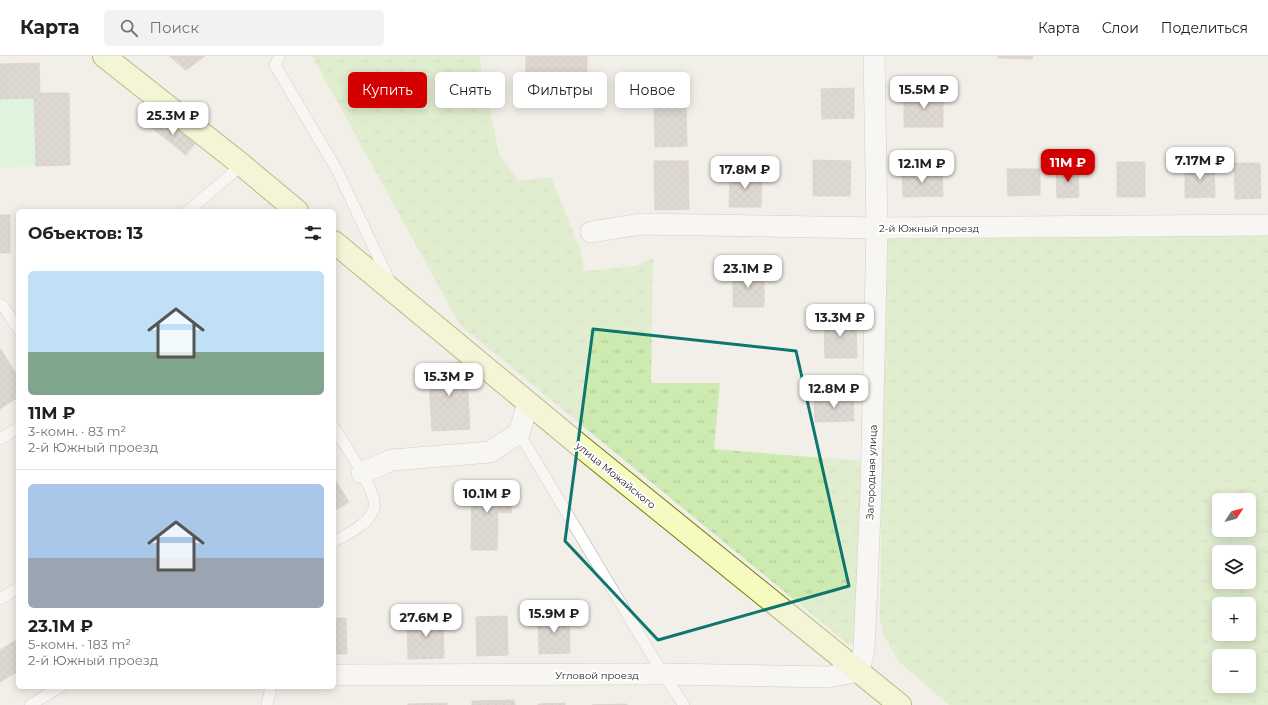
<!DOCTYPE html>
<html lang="ru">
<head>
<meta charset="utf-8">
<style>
	body { margin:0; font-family:Montserrat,sans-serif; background:#f2f2f2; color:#202124; height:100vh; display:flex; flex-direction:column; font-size:15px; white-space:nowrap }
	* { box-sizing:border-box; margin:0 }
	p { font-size:13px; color:#757577 }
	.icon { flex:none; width:22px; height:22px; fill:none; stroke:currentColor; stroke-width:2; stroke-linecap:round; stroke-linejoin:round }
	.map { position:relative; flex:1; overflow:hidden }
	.panel { position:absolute; left:16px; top:153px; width:320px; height:480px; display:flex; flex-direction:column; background:#fff; border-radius:6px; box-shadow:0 2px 10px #0003 }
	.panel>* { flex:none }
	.guide { position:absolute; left:348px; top:16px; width:380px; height:36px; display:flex; gap:8px }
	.needle { width:26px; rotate:54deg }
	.buttons { position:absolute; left:1212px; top:437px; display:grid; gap:8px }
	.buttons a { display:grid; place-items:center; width:44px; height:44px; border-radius:6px; background:#fff; box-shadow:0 2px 10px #0003; font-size:20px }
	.price { position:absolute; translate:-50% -34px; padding:0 9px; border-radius:8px; background:#fff; color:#222; font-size:13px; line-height:26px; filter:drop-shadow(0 1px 2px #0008) }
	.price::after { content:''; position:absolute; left:50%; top:24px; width:12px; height:9px; margin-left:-6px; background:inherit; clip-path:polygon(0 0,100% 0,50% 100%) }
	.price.on { background:#d40000; color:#fff }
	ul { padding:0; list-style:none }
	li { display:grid; align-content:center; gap:8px; height:212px; padding:0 12px }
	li+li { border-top:1px solid #e0e0e0 }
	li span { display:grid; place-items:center; height:124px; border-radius:6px; color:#555 }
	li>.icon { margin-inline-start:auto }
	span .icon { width:72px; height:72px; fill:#fffc; stroke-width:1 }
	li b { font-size:17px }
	h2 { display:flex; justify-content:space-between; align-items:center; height:48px; padding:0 12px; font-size:17px }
	.chip { padding:0 14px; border-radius:6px; background:#fff; box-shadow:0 2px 10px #0003; font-size:14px; line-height:36px }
	.chip.on { background:#d40000; color:#fff }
	header { display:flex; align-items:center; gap:24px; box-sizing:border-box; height:56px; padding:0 20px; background:#fff; border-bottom:1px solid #e0e0e0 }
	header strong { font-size:19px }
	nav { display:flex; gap:22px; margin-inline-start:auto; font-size:14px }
	.search { width:280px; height:36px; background:#f2f2f2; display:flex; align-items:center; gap:10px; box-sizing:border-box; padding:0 14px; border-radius:6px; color:#757577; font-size:15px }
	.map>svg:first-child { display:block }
	.grass { fill:url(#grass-tufts); fill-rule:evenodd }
	.park { fill:#c8facc }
	.building { fill:url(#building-cross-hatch); stroke:#c4b6ab }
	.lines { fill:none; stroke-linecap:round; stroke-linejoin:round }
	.service-casing { stroke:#a9a9a9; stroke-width:12 }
	.minor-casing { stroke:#a9a9a9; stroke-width:22 }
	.secondary-casing { stroke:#707d05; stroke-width:24 }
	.service { stroke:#fff; stroke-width:11 }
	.minor { stroke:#fff; stroke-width:21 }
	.secondary { stroke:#f7fabf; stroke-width:22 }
	.marked { fill:none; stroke:#0f766e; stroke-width:3; stroke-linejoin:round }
	.labels { text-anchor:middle; stroke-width:4; stroke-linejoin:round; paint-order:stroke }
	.street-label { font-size:10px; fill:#222; stroke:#fff }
</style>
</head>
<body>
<header>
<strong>Карта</strong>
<div class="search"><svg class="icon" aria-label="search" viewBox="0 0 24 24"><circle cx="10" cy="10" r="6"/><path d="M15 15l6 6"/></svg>Поиск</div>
<nav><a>Карта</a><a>Слои</a><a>Поделиться</a></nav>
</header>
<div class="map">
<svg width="1268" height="649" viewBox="0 0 1268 649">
	<defs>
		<pattern id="grass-tufts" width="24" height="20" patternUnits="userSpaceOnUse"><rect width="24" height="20" fill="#cdebb0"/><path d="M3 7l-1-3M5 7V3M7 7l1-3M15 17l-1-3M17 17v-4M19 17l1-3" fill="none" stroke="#b0c997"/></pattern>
		<pattern id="building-cross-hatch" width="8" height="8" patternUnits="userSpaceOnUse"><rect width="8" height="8" fill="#c7bfb8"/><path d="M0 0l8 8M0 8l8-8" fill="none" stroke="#aba49e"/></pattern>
	</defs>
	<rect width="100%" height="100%" fill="#f2efe9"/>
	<path class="grass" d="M 312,0 L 479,0 L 499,98 L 519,125 L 551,121 L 580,193 L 584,215 L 635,210 L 653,202 L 651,327 L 720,327 L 714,393 L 861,405 L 862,568 L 854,587 L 848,588 L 460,269 Z
		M 1268,176 L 1268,649 L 949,649 L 899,606 L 885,582 L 880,566 L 885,181 ZM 1219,444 L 1249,444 L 1249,474 L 1219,474 ZM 1219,496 L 1249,496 L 1249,526 L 1219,526 ZM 1219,548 L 1249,548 L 1249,578 L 1219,578 ZM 1219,600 L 1249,600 L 1249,630 L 1219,630 Z"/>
	<path class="park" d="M 34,42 L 36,110 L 0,112 L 0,43 Z"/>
	<path class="building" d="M 169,0 L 205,0 L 186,14 Z
		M 526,0 L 587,0 L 587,20 L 526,19 Z
		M 998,0 L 1033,0 L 1032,3 L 998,2 Z
		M 39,7 L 40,37 L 69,37 L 70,109 L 36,110 L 34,42 L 0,43 L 0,8 Z
		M 854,32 L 854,62 L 822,63 L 821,33 Z
		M 904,36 L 943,36 L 943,71 L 904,71 Z
		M 654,45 L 686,45 L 687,90 L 655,91 Z
		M 161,60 L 195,88 L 186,99 L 152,72 Z
		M 813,104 L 851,105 L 850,140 L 813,140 Z
		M 654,105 L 688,105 L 689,153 L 655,154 Z
		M 1117,106 L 1145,106 L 1145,141 L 1117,141 Z
		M 1234,107 L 1260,107 L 1261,142 L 1235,143 Z
		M 1185,109 L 1214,109 L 1215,141 L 1185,142 Z
		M 1078,112 L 1079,141 L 1057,142 L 1056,113 Z
		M 1007,113 L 1040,113 L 1040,139 L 1008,140 Z
		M 942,114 L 943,140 L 903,141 L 902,115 Z
		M 730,117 L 762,118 L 761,151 L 729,151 Z
		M 0,159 L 10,159 L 10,197 L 0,197 Z
		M 733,214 L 764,215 L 764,251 L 733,251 Z
		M 824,262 L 856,262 L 857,302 L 825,302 Z
		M 0,292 L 18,321 L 18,341 L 0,353 Z
		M 466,306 L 470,373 L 432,375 L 428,309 Z
		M 853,340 L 854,365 L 815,366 L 814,341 Z
		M 334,422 L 349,446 L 334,455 Z
		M 472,426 L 496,426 L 496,434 L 512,435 L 511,457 L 498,456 L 497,494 L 471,494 Z
		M 569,557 L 570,597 L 539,598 L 538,558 Z
		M 443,560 L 444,602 L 408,603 L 407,561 Z
		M 507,560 L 508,599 L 477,600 L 476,561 Z
		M 334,562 L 346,562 L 347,598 L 334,598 Z
		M 18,583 L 18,615 L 0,626 L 0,594 Z
		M 514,644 L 515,649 L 472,649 L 472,645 Z
		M 447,647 L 447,649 L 408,649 L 408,648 Z
		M 565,647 L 565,649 L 538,649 L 538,648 Z
		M 627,648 L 627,649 L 592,649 Z"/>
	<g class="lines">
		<defs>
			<path id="service" d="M 279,0 L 275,9 L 337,114 L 391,228
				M 188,155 L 242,109
				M 0,248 L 3,250 L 18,273
				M 334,372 C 343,386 378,436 374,452 C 369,468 349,478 334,485
				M 519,377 L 663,618 L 684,649
				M 0,383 L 18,372
				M 0,543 L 18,532
				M 30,649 L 60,631
				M 267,649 L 271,631"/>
			<path id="minor" d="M 591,176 L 641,168 L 877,172 L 1268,169
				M 362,417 L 392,404 L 490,396 L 519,377 L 528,347
				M 334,619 L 663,618 L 828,621 L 859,615 L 864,594 L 871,435 L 877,172 L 874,0"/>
			<path id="secondary" d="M 104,0 L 242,109 L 297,155
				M 334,186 L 584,393 L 900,649"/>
		</defs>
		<use href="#service" class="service-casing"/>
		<use href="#minor" class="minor-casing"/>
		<use href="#secondary" class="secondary-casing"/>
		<use href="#service" class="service"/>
		<use href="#minor" class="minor"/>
		<use href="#secondary" class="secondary"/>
	</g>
	<path d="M0 0H1268V649H0ZM 593,273 L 796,295 L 849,530 L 658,584 L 565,485 Z" fill="#f2efe9" fill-opacity=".55" fill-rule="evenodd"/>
	<path class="marked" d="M 593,273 L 796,295 L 849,530 L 658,584 L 565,485 Z"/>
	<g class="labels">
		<g class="street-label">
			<text x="929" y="176">2-й Южный проезд</text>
			<text transform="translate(871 416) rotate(-88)" y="4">Загородная улица</text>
			<text transform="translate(616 419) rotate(39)" y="4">улица Можайского</text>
			<text x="597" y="623">Угловой проезд</text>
		</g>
	</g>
</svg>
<div class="buttons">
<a><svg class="needle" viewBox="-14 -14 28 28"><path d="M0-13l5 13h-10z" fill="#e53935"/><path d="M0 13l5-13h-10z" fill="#757577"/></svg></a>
<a><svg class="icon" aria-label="layers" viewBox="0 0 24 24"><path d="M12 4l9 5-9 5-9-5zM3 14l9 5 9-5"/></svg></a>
<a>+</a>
<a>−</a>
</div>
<b class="price" style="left:924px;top:54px">15.5M ₽</b>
<b class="price" style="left:173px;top:80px">25.3M ₽</b>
<b class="price" style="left:1200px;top:125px">7.17M ₽</b>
<b class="price on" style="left:1068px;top:127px">11M ₽</b>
<b class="price" style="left:922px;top:128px">12.1M ₽</b>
<b class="price" style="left:745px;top:134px">17.8M ₽</b>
<b class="price" style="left:748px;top:233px">23.1M ₽</b>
<b class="price" style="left:840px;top:282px">13.3M ₽</b>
<b class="price" style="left:449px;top:341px">15.3M ₽</b>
<b class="price" style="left:834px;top:353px">12.8M ₽</b>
<b class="price" style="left:487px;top:458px">10.1M ₽</b>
<b class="price" style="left:554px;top:578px">15.9M ₽</b>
<b class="price" style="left:426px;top:582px">27.6M ₽</b>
<div class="guide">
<a class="chip on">Купить</a>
<a class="chip">Снять</a>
<a class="chip">Фильтры</a>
<a class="chip">Новое</a>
</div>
<section class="panel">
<h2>Объектов: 13<svg class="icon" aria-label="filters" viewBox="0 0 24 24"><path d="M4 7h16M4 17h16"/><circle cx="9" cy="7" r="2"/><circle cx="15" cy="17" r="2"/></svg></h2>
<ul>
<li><span style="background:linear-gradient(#bfe0f5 65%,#7fa58c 0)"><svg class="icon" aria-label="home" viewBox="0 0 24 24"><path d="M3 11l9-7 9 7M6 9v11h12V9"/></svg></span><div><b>11M ₽</b><p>3-комн. · 83 m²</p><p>2-й Южный проезд</p></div></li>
<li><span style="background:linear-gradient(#a9c7e8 60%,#9aa5b1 0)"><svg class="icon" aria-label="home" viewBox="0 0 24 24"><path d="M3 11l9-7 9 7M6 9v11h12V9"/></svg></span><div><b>23.1M ₽</b><p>5-комн. · 183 m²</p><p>2-й Южный проезд</p></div></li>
</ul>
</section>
</div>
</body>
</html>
